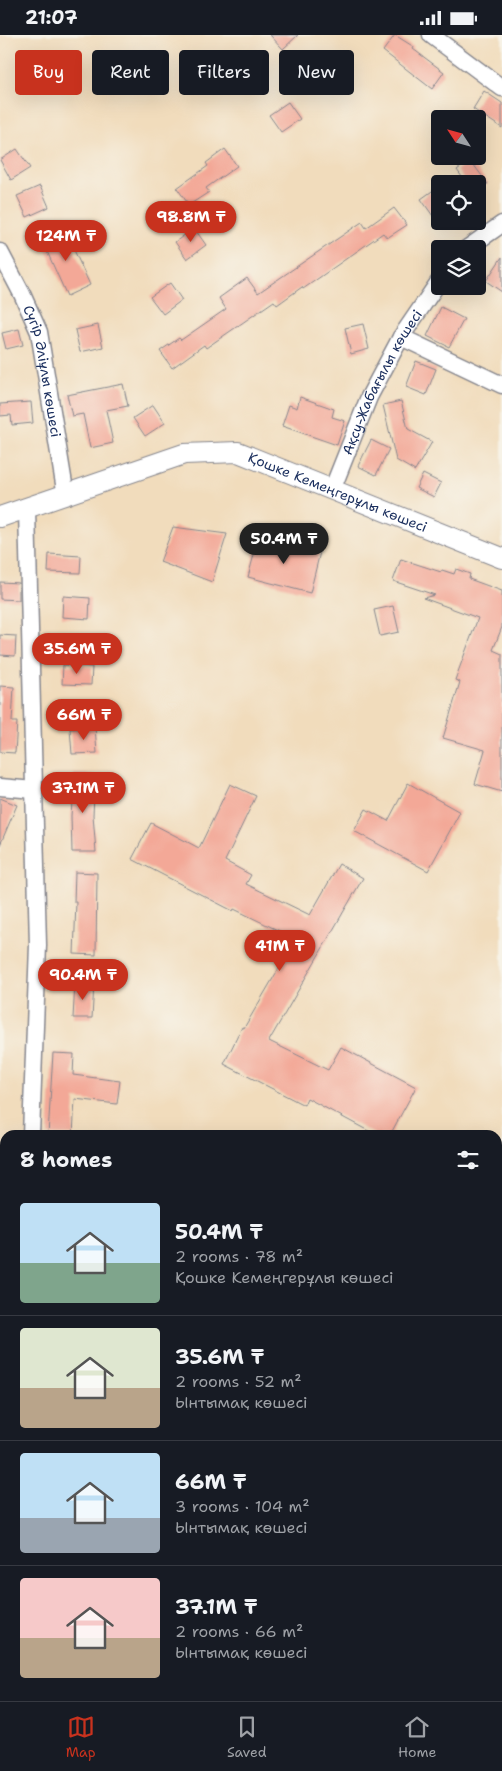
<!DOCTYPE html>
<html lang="en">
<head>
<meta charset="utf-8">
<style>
	body { margin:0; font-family:"Shantell Sans",sans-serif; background:#242831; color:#f1f3f6; height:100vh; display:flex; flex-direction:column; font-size:19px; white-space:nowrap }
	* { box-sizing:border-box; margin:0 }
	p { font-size:16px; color:#9ea1a6 }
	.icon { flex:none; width:28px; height:28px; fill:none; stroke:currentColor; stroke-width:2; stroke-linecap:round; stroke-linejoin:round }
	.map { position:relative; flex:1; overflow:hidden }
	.drawer { position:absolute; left:0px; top:1095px; width:502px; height:571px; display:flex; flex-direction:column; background:#171b24; border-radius:15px 15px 0 0; box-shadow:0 5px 20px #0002 }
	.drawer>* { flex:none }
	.top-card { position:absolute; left:15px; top:15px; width:472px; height:45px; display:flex; gap:10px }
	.needle { width:32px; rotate:306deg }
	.tools { position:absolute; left:431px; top:75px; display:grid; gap:10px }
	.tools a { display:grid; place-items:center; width:55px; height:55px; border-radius:5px; background:#171b24; box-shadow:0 5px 20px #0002; font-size:25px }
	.price { position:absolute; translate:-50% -42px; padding:0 11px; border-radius:18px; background:#c8321e; color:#fff; font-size:16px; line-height:32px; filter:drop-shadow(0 1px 2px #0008) }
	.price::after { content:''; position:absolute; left:50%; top:30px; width:15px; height:11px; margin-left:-8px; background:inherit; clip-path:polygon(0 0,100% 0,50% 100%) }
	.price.on { background:#222; color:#fff }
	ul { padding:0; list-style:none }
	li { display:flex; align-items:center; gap:15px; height:125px; padding:0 20px }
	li+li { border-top:1px solid #363941 }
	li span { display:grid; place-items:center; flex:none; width:140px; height:100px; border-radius:5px; color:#555 }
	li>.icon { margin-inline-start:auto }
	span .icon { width:60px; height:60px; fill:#fffc; stroke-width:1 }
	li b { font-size:21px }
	h2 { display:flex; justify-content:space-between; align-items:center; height:60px; padding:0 20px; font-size:21px }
	.pill { padding:0 18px; border-radius:5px; background:#171b24; box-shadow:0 5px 20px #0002; font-size:18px; line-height:45px }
	.pill.on { background:#c8321e; color:#fff }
	.status { display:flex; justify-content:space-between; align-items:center; height:35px; padding:0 25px; background:#171b24; direction:ltr }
	.status svg { height:14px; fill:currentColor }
	.dock { display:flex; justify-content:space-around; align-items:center; height:70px; border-top:1px solid #363941; background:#171b24; font-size:14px; color:#9ea1a6 }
	.dock a { display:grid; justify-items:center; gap:2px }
	.dock .on { color:#c8321e }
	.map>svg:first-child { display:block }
	.building { fill:#f3a897 }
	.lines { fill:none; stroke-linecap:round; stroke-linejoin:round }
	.minor-casing { stroke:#86868d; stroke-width:19 }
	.tertiary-casing { stroke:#86868d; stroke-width:22 }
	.minor { stroke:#fff; stroke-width:16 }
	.tertiary { stroke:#fff; stroke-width:20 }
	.rail { stroke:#1b2f5e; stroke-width:4; stroke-dasharray:8 4; stroke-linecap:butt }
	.labels { text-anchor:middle; stroke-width:5; stroke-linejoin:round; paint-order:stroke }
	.street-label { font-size:14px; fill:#1b2f5e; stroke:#f7f3e8 }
</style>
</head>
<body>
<div class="status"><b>21:07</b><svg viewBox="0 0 49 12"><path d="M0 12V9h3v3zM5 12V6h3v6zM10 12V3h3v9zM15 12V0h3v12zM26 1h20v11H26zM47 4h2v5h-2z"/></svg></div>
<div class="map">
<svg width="502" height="1666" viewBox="0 0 502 1666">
	<rect width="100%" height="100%" fill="#f7f3e8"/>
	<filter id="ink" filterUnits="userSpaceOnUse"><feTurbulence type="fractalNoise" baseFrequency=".02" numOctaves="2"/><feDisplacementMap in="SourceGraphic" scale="10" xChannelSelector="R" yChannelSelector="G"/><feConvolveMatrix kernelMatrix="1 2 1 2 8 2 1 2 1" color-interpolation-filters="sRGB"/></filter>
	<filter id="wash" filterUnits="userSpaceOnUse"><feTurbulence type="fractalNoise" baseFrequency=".0096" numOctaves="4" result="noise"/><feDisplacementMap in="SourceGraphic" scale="20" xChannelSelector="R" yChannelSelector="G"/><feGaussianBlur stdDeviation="1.12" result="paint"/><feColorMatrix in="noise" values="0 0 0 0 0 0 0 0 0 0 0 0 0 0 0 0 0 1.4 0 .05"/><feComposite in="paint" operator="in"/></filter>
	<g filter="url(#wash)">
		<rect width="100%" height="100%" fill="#f1dcbc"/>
		<g id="blocks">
			<path class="building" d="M 270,0 L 298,0 L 283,14 Z
				M 395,0 L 414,12 L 413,14 L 444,37 L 432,54 L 383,16 Z
				M 484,56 L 502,68 L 502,93 L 473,74 Z
				M 288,67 L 300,84 L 281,97 L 269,80 Z
				M 17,114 L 30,133 L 11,145 L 0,125 Z
				M 225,114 L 237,131 L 206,153 L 209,157 L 189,170 L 177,153 L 208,131 L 206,128 Z
				M 470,125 L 488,149 L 467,149 L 457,135 Z
				M 40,151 L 49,172 L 27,182 L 17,161 Z
				M 435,154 L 440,160 L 440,191 L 421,164 Z
				M 394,173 L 407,190 L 387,203 L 383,198 L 303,254 L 302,252 L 277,270 L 274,266 L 206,313 L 204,310 L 172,333 L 160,316 L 179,303 L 181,305 L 226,274 L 219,263 L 247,243 L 258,258 L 362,187 L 366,193 Z
				M 64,193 L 90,250 L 67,261 L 41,203 Z
				M 194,193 L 206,210 L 187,224 L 175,207 Z
				M 502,222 L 502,257 L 486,246 Z
				M 170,248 L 182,265 L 163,279 L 150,262 Z
				M 441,272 L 464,284 L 449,312 L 427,301 Z
				M 363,289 L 369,314 L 351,319 L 345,293 Z
				M 98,290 L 103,312 L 80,317 L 75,295 Z
				M 19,294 L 23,310 L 6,314 L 2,298 Z
				M 416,326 L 436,334 L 426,360 L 406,352 Z
				M 123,349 L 128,371 L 106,375 L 113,408 L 90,413 L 83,379 L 72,381 L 67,360 Z
				M 300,362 L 334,374 L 332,382 L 345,386 L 337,410 L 282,391 L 289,370 L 297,373 Z
				M 401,366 L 408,394 L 432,407 L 415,436 L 396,425 L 383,370 Z
				M 31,367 L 33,388 L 12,390 L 11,380 L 0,381 L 0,369 Z
				M 153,370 L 165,388 L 145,401 L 133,383 Z
				M 371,405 L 389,414 L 376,440 L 358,431 Z
				M 423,439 L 441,448 L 434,462 L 416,453 Z
				M 173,492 L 227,499 L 212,547 L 160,527 Z
				M 259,501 L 320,517 L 310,558 L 248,542 Z
				M 49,519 L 81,521 L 80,538 L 48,537 Z
				M 401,524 L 441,537 L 442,535 L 454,539 L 456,534 L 470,539 L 469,544 L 502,556 L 502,592 L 493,615 L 502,619 L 502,757 L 475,749 L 485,715 L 443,703 L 460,647 L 455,645 L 478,583 L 423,563 L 435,560 L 393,546 Z
				M 0,547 L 19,548 L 19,565 L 0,564 Z
				M 63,561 L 90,563 L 89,584 L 62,582 Z
				M 393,571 L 399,597 L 380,601 L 374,575 Z
				M 0,600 L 16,601 L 15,621 L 0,620 Z
				M 63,630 L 92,632 L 91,650 L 62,649 Z
				M 0,651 L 14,652 L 12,687 L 17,687 L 15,718 L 0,717 Z
				M 95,692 L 97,718 L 72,719 L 70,694 Z
				M 74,739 L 95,740 L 93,780 L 96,817 L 72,817 L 71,781 Z
				M 408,748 L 460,777 L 428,836 L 354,796 L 366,774 L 388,786 Z
				M 230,749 L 256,761 L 225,826 L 251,840 L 246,849 L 310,880 L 339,829 L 363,843 L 269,1006 L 328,1035 L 341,1012 L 416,1052 L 390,1100 L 376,1100 L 307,1063 L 304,1070 L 224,1029 L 242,992 L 244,993 L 296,904 L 234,874 L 233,876 L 132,824 L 151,788 L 199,813 Z
				M 0,763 L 17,770 L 0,810 Z
				M 75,837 L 97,838 L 96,920 L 74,919 L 76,867 L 74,867 Z
				M 75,948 L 94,949 L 92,983 L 73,983 Z
				M 53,1018 L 74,1019 L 73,1040 L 120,1046 L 117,1069 L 75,1064 L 73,1100 L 48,1100 Z"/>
		</g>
	</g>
	<g filter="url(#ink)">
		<use href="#blocks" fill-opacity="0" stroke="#86868d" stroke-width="1"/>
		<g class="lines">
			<defs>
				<g id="minor">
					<path d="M 431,0 L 502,53"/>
					<path d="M 466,214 L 502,189"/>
					<path id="s1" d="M 0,217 L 22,259 L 39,297 L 66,461"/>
					<path d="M 401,302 L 502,350"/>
					<path id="s2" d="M 332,455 L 369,362 L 401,302 L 440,245"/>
					<path d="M 27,475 L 38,910 L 31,1100"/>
					<path d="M 0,752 L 34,755"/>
					<path d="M 498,1238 L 502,1237"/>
					<path d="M 0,1304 L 5,1251"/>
					<path d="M 400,1666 L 404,1661"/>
				</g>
				<g id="tertiary">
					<path id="s3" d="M 0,482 L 184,419 L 238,417 L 502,523"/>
				</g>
			</defs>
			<use href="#minor" class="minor-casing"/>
			<use href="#tertiary" class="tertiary-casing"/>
			<use href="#minor" class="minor"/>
			<use href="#tertiary" class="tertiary"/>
			<path class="rail" d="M 498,1314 L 502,1314
				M 0,1374 L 5,1373
				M 498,1387 L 502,1387
				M 0,1430 L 5,1429"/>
		</g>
	</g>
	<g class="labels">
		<g class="street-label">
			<text dy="5" stroke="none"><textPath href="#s1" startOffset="128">Сүгір Әліұлы көшесі</textPath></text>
			<text dy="5" stroke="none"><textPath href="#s2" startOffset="119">Ақсу-Жабағылы көшесі</textPath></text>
			<text dy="5" stroke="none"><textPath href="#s3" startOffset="356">Қошке Кемеңгерұлы көшесі</textPath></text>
		</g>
	</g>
</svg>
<div class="tools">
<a><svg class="needle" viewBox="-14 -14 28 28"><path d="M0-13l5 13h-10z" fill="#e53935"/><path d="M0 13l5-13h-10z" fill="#9ea1a6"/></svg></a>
<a><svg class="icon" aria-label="locate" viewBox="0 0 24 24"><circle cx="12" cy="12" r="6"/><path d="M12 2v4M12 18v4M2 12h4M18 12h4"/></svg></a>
<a><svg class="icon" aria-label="layers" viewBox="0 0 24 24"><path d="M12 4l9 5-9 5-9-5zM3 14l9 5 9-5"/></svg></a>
</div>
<b class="price" style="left:191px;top:208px">98.8M ₸</b>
<b class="price" style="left:66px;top:227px">124M ₸</b>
<b class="price on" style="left:284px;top:530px">50.4M ₸</b>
<b class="price" style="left:77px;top:640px">35.6M ₸</b>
<b class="price" style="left:84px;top:706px">66M ₸</b>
<b class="price" style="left:83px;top:779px">37.1M ₸</b>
<b class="price" style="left:280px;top:937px">41M ₸</b>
<b class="price" style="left:83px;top:966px">90.4M ₸</b>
<div class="top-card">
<a class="pill on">Buy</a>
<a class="pill">Rent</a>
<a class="pill">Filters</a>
<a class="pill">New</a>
</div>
<section class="drawer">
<h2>8 homes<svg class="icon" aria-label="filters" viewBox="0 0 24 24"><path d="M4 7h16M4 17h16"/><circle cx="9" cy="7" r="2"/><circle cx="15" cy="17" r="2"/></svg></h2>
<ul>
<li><span style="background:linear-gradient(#bfe0f5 60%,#7fa58c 0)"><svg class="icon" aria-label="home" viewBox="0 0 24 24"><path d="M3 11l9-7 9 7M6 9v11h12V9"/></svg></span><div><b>50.4M ₸</b><p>2 rooms · 78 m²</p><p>Қошке Кемеңгерұлы көшесі</p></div></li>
<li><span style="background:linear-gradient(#dfe7d0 60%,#b9a48a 0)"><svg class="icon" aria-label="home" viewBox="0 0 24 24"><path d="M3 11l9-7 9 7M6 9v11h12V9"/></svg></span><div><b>35.6M ₸</b><p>2 rooms · 52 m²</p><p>Ынтымақ көшесі</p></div></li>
<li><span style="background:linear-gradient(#bfe0f5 65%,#9aa5b1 0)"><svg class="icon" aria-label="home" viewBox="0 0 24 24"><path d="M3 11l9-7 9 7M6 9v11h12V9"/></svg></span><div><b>66M ₸</b><p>3 rooms · 104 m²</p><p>Ынтымақ көшесі</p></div></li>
<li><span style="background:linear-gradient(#f6c9c9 60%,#b9a48a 0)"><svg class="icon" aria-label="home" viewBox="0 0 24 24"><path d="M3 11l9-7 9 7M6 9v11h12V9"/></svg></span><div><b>37.1M ₸</b><p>2 rooms · 66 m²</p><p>Ынтымақ көшесі</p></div></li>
</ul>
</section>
</div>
<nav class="dock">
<a class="on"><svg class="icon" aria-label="map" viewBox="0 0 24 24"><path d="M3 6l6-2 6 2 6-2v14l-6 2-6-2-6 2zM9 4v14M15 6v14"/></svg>Map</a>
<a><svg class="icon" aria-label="saved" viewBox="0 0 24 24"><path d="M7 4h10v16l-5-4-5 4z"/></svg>Saved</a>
<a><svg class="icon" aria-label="home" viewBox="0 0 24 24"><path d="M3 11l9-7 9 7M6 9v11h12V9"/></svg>Home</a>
</nav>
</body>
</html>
